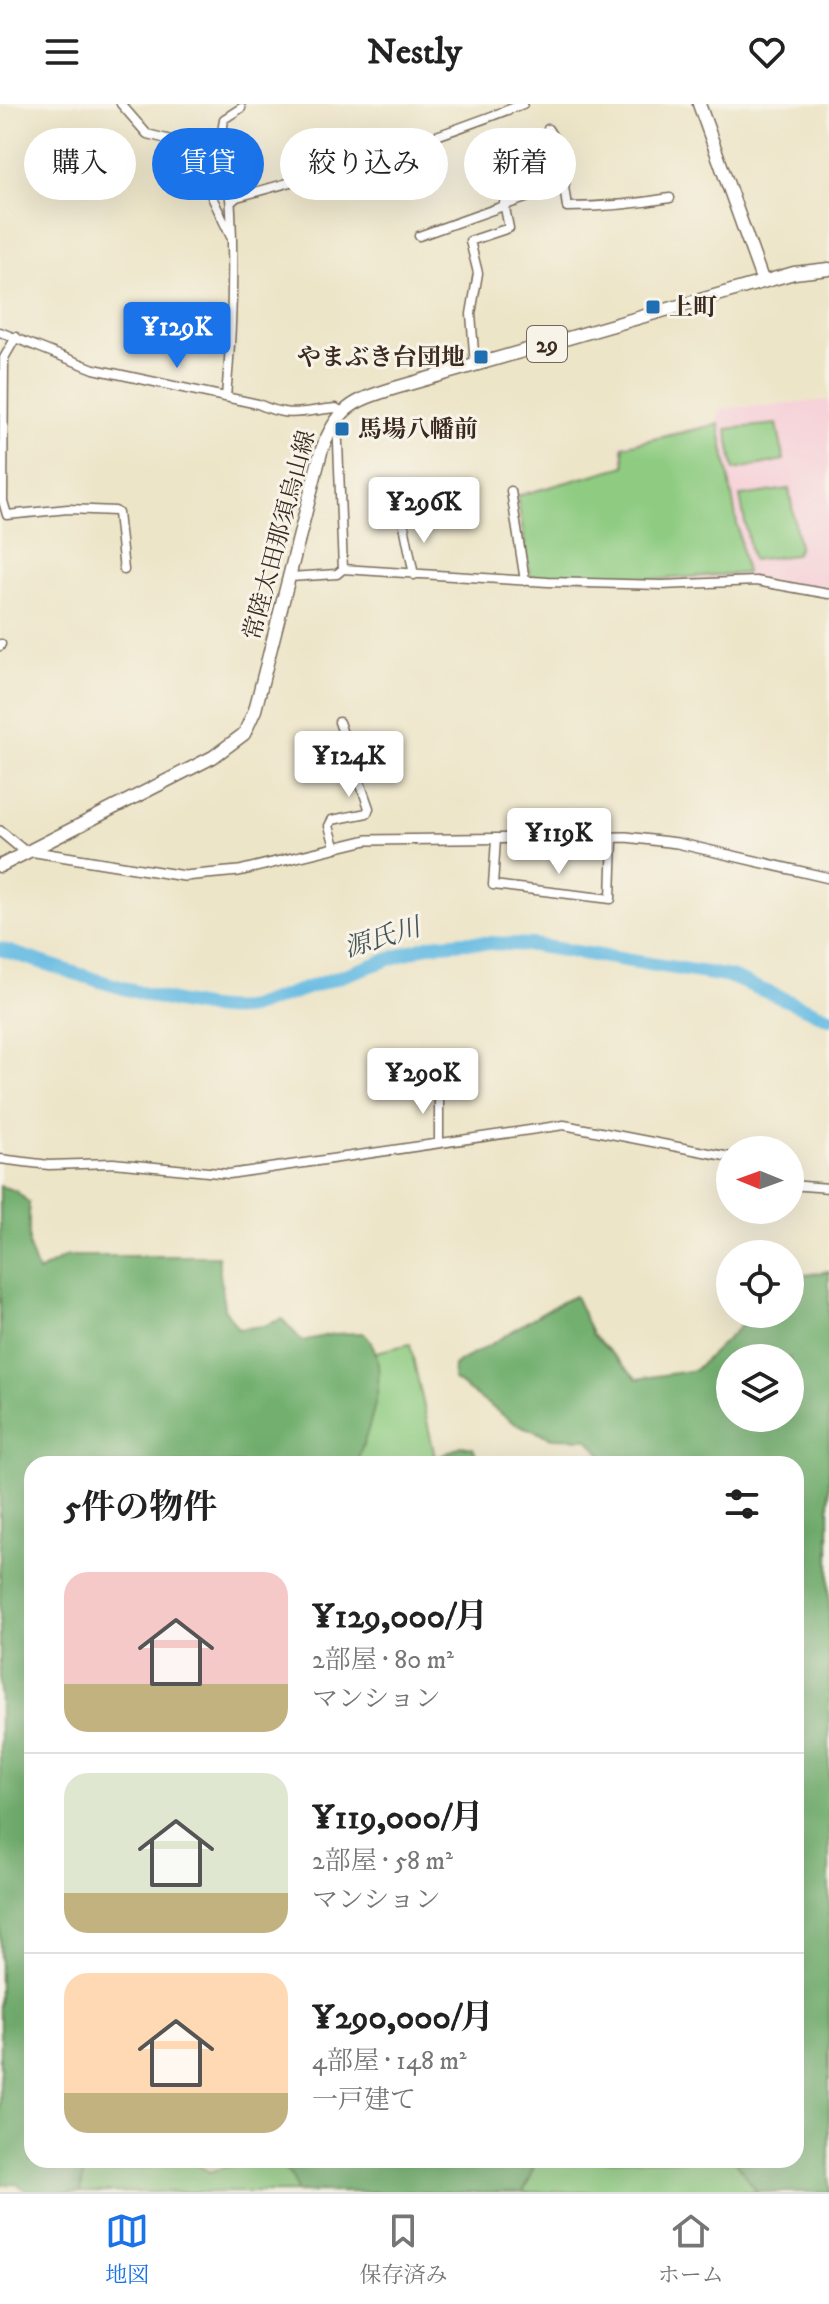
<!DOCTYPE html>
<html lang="ja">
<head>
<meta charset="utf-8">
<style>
	body { margin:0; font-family:"IM FELL DW Pica","Noto Serif JP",serif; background:#f6f6f6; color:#222; height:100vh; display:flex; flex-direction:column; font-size:30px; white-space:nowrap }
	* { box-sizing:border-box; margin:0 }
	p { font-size:26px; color:#767676 }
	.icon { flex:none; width:44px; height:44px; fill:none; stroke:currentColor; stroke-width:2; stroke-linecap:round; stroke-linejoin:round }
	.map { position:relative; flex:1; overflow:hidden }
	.sheet { position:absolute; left:24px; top:1352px; width:780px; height:712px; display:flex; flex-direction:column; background:#fff; border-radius:24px; box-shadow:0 8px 32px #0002 }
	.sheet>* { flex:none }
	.top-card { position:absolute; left:24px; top:24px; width:782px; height:72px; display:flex; gap:16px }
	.needle { width:52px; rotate:271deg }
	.buttons { position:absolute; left:716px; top:1032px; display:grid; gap:16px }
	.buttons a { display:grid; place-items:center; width:88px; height:88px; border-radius:50%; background:#fff; box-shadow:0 8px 32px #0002; font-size:40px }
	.price { position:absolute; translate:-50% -68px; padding:0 18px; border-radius:8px; background:#fff; color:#222; font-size:26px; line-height:52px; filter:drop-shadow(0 2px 4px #0008) }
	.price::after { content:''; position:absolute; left:50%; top:48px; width:24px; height:18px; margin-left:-12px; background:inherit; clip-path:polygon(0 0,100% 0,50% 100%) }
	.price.on { background:#1a73e8; color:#fff }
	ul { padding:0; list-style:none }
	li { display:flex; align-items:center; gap:24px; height:200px; padding:0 40px }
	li+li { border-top:2px solid #e0e0e0 }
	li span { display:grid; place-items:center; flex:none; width:224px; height:160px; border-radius:24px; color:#555 }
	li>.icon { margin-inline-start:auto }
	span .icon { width:96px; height:96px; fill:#fffc; stroke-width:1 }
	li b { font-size:34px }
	h2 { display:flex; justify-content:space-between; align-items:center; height:96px; padding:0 40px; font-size:34px }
	.chip { padding:0 28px; border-radius:36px; background:#fff; box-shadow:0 8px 32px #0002; font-size:28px; line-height:72px }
	.chip.on { background:#1a73e8; color:#fff }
	header { display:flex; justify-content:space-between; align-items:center; height:104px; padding:0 40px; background:#fff; font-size:36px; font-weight:700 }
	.menu { display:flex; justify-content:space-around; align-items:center; height:112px; border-top:2px solid #e0e0e0; background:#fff; font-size:22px; color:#767676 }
	.menu a { display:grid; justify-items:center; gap:4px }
	.menu .on { color:#1a73e8 }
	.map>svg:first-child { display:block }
	.built { fill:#f6cfd8 }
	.green { fill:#8fcc82; stroke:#657b50; stroke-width:2 }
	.forest { fill:#73b070; stroke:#576d47; stroke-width:2; fill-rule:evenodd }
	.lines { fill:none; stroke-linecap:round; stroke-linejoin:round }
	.river { stroke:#66bbe2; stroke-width:14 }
	.minor-casing { stroke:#796b5a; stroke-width:11 }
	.tertiary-casing { stroke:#796b5a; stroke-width:12 }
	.primary-casing { stroke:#796b5a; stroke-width:15 }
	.minor { stroke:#fff; stroke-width:8 }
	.tertiary { stroke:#fff; stroke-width:9 }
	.primary { stroke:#fff; stroke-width:12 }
	.poi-dot { fill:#1f6fb2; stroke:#f7f3e8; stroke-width:3 }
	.labels { text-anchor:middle; stroke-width:6; stroke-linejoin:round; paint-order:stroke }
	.shield { fill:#f7f3e8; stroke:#73665b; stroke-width:2 }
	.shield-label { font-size:22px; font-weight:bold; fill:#3b2a1e }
	.poi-label { font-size:24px; font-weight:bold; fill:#3b2a1e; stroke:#f7f3e8; text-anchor:start }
	.street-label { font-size:24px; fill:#3b2a1e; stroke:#f7f3e8 }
	.water-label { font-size:26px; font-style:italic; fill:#485659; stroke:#f7f3e8 }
</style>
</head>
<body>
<header><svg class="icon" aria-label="menu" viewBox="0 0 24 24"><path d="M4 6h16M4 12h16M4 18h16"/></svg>Nestly<svg class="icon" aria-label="heart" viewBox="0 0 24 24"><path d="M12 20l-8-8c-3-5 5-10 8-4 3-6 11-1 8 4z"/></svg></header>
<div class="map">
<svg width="829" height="2088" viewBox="0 0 829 2088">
	<rect width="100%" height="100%" fill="#f7f3e8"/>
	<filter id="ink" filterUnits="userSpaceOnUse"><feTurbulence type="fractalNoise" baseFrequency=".0125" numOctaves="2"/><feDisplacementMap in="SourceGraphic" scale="16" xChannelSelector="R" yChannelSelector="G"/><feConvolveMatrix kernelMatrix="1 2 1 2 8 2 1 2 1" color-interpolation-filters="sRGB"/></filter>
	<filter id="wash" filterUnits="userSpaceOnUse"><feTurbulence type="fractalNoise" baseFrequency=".006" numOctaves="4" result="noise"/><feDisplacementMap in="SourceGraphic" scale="32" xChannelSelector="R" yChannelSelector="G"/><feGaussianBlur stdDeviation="1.8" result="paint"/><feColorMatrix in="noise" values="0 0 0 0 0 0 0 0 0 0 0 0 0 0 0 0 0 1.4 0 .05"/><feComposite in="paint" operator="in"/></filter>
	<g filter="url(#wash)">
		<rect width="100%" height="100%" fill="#ede5c8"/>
		<path class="built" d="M 829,296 L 829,486 L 753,474 L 662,477 L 528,474 L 515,390 L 623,362 L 620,340 L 717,318 L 720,305 Z"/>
		<path class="green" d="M 719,320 L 746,469 L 661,475 L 530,472 L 517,392 L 625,362 L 623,342 Z
			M 777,320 L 784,356 L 734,366 L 727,325 Z
			M 789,385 L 799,443 L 795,451 L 752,456 L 740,392 Z
			M 410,1240 L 435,1353 L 424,1360 L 356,1360 C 370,1322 381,1289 376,1248 Z
			M 85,2056 L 190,2056 L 209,2068 L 250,2056 L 278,2056 L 293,2075 L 296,2088 L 81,2088 Z
			M 535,2056 L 735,2056 L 757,2088 L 522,2088 L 530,2076 Z"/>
		<path class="forest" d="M 0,1082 L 16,1087 L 29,1099 L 29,1143 L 38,1168 L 67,1152 L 218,1152 L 224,1204 L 238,1225 L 263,1222 L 282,1215 L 302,1237 L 333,1230 L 363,1229 C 396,1257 368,1327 356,1360 L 32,1360 L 32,2056 L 85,2056 L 81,2088 L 28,2088 L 17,2080 L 0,2081 Z
			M 829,1167 L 829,2088 L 757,2088 L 735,2056 L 796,2056 L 796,1360 L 609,1360 L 588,1335 L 552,1334 L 514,1319 L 453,1275 L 454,1262 C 463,1253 471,1252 481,1246 C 513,1228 541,1206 575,1192 L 592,1230 L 637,1275 L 695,1266 L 753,1210 L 790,1210 L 793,1173 ZM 730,1254 L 790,1254 L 790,1314 L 730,1314 Z
			M 461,1342 L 473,1344 L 481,1360 L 424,1360 Z
			M 278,2056 L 535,2056 L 530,2076 L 522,2088 L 296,2088 L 293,2075 Z"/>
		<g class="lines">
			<path class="river" d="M 0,845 C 57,862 196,915 250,904 L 430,841 L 465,838 L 532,841 L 731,873 L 829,914"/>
		</g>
	</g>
	<g filter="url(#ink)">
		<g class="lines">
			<defs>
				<path id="minor" d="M 121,0 L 147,30 L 183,39 L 190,47 L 231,133
					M 548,25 L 558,41 L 567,103 C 602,103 636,100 670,94
					M 231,98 L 237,93 C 334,67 429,37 523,0
					M 419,132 L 565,80
					M 0,228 L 94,265 L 258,300 C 291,315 302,307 336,304 L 342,308
					M 16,233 L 4,254 L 3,397 L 7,411 L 68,405 L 115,407 L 118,409 L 124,466
					M 475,261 L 471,210 L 478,169 L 470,137 L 509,124 L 504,99
					M 226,293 C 232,229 234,171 231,107 C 230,75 218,46 224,15 L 241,4
					M 511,387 L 525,477
					M 403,416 L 414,471
					M 343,465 L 548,478 L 662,481 L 756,477 L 829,490
					M 290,473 L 337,470 L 343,465 L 337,314
					M 0,542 L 1,540
					M 496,735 L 493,781 L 611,795 L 613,733
					M 335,742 L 329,722 L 332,716 L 367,709 L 369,704 L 339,618
					M 417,977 L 439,977 L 439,1037
					M 0,1055 L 49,1061 L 113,1059 L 229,1070 L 564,1021 L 730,1053
					M 790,1081 L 829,1084"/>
				<path id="tertiary" d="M 0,727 L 23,746 L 184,772 L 239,767 L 367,736 L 626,733 L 677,739 L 829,774"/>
				<path id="primary" d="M 699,0 L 763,178
					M 0,762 L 213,653 L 244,630 L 255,606 L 321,348 C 337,304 352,297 395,284 L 794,169 L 829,165"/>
			</defs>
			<use href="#minor" class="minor-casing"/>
			<use href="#tertiary" class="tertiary-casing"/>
			<use href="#primary" class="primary-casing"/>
			<use href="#minor" class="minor"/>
			<use href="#tertiary" class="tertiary"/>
			<use href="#primary" class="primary"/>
		</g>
	</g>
	<g class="poi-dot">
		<rect x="645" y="195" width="16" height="16" rx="4"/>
		<rect x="473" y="245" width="16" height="16" rx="4"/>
		<rect x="334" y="317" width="16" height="16" rx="4"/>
	</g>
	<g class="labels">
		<rect class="shield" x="527" y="222" width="40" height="36" rx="6"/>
		<g class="shield-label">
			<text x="547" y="248">29</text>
		</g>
		<g class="poi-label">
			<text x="669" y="211">上町</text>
			<text x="465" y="261" text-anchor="end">やまぶき台団地</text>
			<text x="358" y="333">馬場八幡前</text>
		</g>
		<g class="street-label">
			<text transform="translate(279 431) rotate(-75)" y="8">常陸太田那須烏山線</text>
		</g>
		<g class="water-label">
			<text transform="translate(382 833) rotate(-17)" y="9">源氏川</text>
		</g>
	</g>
</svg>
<div class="buttons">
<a><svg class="needle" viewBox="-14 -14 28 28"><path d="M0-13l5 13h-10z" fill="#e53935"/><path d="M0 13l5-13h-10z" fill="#767676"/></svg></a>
<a><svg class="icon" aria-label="locate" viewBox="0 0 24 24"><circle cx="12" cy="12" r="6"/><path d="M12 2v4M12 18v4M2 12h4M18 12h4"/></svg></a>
<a><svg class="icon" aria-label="layers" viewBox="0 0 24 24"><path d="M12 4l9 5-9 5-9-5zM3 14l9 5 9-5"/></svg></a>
</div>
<b class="price on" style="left:177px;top:266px">¥129K</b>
<b class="price" style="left:424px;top:441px">¥296K</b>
<b class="price" style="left:349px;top:695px">¥124K</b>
<b class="price" style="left:559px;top:772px">¥119K</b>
<b class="price" style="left:423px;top:1012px">¥290K</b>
<div class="top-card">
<a class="chip">購入</a>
<a class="chip on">賃貸</a>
<a class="chip">絞り込み</a>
<a class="chip">新着</a>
</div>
<section class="sheet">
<h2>5件の物件<svg class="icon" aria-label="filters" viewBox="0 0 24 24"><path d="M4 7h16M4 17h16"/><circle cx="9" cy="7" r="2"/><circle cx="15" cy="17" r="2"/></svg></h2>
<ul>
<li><span style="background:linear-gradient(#f6c9c9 70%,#c2b280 0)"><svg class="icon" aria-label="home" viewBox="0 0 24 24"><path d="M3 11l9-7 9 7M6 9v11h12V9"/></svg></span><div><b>¥129,000/月</b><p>2部屋 · 80 m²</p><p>マンション</p></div></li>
<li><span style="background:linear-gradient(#dfe7d0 75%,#c2b280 0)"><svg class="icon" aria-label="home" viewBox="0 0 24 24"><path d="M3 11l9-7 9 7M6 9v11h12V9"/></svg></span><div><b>¥119,000/月</b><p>2部屋 · 58 m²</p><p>マンション</p></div></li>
<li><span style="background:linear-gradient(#ffd9b3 75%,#c2b280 0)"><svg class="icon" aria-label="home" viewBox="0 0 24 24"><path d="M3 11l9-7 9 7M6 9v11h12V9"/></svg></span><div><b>¥290,000/月</b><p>4部屋 · 148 m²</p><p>一戸建て</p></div></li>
</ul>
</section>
</div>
<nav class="menu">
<a class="on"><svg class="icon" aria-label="map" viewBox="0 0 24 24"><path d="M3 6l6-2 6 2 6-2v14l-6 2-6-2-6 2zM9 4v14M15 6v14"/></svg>地図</a>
<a><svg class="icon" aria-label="saved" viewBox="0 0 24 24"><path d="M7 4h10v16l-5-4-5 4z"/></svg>保存済み</a>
<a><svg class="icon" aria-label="home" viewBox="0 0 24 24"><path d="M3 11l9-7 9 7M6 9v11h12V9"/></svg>ホーム</a>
</nav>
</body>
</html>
